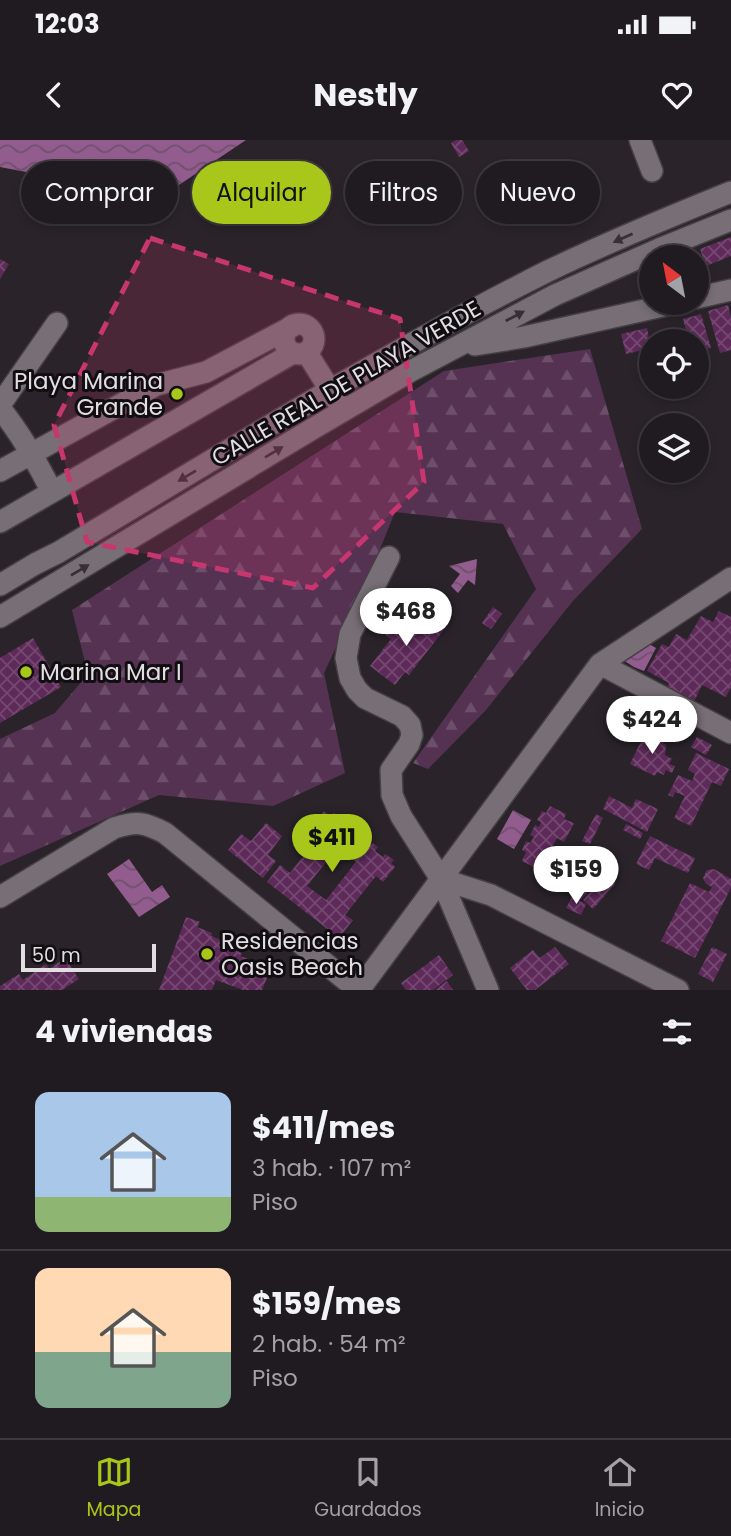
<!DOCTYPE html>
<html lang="es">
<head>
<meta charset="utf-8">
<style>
	body { margin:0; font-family:Poppins,sans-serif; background:#282429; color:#f1f3f6; height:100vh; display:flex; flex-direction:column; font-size:26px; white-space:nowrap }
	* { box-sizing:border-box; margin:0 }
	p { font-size:23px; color:#a2a1a5 }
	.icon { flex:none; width:38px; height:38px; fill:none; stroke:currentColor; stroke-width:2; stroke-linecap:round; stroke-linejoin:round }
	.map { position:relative; height:850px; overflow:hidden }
	.details { display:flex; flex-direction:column; background:#201b20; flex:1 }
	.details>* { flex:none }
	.guide { position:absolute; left:21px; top:21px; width:690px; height:63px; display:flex; gap:14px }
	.needle { width:46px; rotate:328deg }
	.tools { position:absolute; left:639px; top:105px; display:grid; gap:14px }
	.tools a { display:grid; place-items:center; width:70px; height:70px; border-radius:50%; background:#201b20; box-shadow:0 4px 10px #0003,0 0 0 2px #3d393e; font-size:35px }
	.scale { position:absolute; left:21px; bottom:18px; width:135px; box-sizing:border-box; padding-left:7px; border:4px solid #e2dee2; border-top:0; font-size:19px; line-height:24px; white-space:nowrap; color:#e2dee2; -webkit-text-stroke:5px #110e11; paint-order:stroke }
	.price { position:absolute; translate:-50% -60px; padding:0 16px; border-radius:24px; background:#fff; color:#222; font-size:23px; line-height:46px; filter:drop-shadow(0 2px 4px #0008) }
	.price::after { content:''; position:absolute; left:50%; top:42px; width:21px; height:16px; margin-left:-10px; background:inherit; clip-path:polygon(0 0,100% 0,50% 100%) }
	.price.current { background:#a9c71a; color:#111 }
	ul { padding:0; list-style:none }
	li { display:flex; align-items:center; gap:21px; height:175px; padding:0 35px }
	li+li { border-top:2px solid #3d393e }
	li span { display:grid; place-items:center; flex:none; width:196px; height:140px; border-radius:14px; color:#555 }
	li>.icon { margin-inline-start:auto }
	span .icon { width:84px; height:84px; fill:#fffc; stroke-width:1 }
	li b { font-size:30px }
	h2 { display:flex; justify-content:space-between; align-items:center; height:84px; padding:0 35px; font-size:30px }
	.pill { padding:0 24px; border-radius:32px; background:#201b20; box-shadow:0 4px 10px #0003,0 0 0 2px #3d393e; font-size:24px; line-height:63px }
	.pill.current { background:#a9c71a; color:#111 }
	.status { display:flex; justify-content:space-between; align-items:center; height:49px; padding:0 35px; background:#201b20; direction:ltr }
	.status svg { height:19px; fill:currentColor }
	header { display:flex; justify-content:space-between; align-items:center; height:91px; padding:0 35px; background:#201b20; font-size:32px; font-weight:700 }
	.tabs { display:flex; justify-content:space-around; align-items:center; height:98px; border-top:2px solid #3d393e; background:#201b20; font-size:19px; color:#a2a1a5 }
	.tabs a { display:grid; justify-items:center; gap:4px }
	.tabs .current { color:#a9c71a }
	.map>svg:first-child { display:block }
	.forest { fill:url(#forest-firs) }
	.water { fill:url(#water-waves) }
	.building { fill:url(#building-cross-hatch); fill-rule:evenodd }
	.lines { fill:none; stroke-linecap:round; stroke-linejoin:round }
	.minor-casing { stroke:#453f44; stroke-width:24 }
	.minor { stroke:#776f75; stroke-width:21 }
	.oneway { fill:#353034 }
	.marked { fill:#c7366f; fill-opacity:0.2; stroke:#c7366f; stroke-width:5; stroke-dasharray:14 9; stroke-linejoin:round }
	.poi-dot { fill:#a9c71a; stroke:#110e11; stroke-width:2.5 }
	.labels { text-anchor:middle; stroke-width:6; stroke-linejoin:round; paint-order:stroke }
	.poi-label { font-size:23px; fill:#e2dee2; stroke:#110e11; text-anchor:start }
	.street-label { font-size:23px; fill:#e2dee2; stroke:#110e11 }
</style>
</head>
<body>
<div class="status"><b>12:03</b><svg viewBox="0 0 49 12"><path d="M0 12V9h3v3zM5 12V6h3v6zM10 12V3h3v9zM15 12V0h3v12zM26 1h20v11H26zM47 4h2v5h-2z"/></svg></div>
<header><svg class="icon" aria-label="back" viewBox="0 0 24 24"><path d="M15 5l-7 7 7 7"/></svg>Nestly<svg class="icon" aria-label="heart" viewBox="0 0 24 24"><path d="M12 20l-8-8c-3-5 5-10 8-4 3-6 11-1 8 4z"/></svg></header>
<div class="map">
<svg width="731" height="850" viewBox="0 0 731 850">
	<defs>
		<pattern id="forest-firs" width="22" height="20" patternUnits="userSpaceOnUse" patternTransform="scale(1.75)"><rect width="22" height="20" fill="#553252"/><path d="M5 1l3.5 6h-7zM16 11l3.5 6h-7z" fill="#6d4f6b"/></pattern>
		<pattern id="water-waves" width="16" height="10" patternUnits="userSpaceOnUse" patternTransform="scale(1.75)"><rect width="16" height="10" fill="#935c8e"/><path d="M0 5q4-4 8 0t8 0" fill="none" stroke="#6f516d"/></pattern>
		<pattern id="building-cross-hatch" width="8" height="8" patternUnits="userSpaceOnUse" patternTransform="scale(1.75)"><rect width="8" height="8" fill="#5e2a5a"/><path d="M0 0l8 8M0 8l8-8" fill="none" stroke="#754871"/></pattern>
	</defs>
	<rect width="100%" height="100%" fill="#2a242a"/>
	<path class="forest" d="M 590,209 L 642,389 L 572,462 L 486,570 L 428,629 L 413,623 L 536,449 L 503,384 L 395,372 L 371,431 L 324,533 L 345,633 L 273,666 L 159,655 L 0,726 L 0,599 L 55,573 L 88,534 L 72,470 L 444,231 Z"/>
	<path class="water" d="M 0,0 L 246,0 L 167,53 L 100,46 L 0,27 Z
		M 477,419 L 475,445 L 468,440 L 458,453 L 451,446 L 460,434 L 449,426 Z
		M 649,504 L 656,508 L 644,531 L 634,527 L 623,520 Z
		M 513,670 L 531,680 L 514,709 L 497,699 Z
		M 129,719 L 152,752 L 162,745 L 170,757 L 139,777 L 107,734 Z"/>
	<path class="building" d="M 456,0 L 462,0 L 469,11 L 459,17 L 451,3 Z
		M 731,97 L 731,116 L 706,126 L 700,109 Z
		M 696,110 L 702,125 L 696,127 L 696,117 L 677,117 Z
		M 0,119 L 9,124 L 0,139 Z
		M 728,165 L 731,177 L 731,210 L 720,213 L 708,171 Z
		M 701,174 L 711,208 L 696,212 L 696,201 L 689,201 L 683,179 Z
		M 647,188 L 651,208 L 626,214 L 621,194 Z
		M 681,188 L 685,201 L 655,201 L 654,197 Z
		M 493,467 L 502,474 L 491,489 L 482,483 Z
		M 719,471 L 731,477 L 731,547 L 726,557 L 702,545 L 692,566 L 664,552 L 669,543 L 647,531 L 662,504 L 669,507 L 676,494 L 687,500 L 701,476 L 713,482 Z
		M 430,475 L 446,487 L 409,535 L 405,532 L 395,545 L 370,526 L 391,499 L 385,495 L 395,482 L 401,486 L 406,479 L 419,489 Z
		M 33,498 L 61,547 L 0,583 L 0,518 Z
		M 645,593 L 665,599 L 663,602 L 666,605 L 665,615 L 672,619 L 669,624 L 675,626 L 672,633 L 666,630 L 664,635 L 657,632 L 655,636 L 630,624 Z
		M 697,597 L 712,605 L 706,615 L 691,607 Z
		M 696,613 L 729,629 L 721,646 L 712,642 L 691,686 L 674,678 L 685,656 L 675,652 L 673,657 L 668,655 L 678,635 L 692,641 L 695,634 L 688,630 Z
		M 609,656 L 632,668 L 636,659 L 658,669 L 647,692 L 603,669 Z
		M 550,666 L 566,674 L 564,679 L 574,683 L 564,702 L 557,698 L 550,711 L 558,714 L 550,730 L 541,726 L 540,730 L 522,721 L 526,712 L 522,710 L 526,701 L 530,703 L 534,697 L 530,695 L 535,685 L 539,687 L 541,682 L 537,680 L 542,671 L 546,673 Z
		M 324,671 L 331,676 L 334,673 L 343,680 L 340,684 L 347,688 L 349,685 L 358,692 L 355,695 L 368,705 L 371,702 L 378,707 L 375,711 L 383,717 L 385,714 L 394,720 L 391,723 L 395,727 L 383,742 L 376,736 L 345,775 L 353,780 L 339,798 L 267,742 L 280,725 L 290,733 L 320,695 L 311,688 ZM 338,707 L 356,722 L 326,760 L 307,746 Z
		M 596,674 L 603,678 L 590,704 L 582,701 Z
		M 266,683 L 282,696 L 268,715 L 276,721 L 263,738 L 228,710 L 241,694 L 251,701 Z
		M 626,684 L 643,693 L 640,699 L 623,690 Z
		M 650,696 L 695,718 L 688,733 L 655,718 L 649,730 L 636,724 Z
		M 585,707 L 615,722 L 582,759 L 563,750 Z
		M 714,729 L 731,739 L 731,748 L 695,818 L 661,801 L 690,743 L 709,752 L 712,747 L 706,744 L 703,738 L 707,730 Z
		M 605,735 L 615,744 L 593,769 L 583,760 Z
		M 572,757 L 586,764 L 581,775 L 566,768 Z
		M 186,777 L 200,782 L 197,787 L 212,793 L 211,796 L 226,802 L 224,806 L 242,813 L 240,816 L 256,822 L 254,825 L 270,831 L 262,850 L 243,850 L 216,840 L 212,850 L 159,850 Z
		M 555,807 L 569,824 L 535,850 L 527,850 L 510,828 L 533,810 L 540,818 Z
		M 712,807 L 727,814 L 713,842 L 698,834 Z
		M 439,815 L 453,835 L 433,850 L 406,850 L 401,843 Z
		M 65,818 L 79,839 L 62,850 L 0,850 L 0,846 L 19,834 L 23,840 L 46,824 L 49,829 Z
		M 447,841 L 453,850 L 435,850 Z"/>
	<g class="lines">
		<defs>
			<path id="minor" d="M 640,0 L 652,31
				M 696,158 L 731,150
				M284 199a15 15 0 1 1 30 0a15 15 0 1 1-30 0Z
				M 475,205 L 524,197 L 676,163
				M 307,213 L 337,261
				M 0,265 L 57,183
				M 0,268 C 21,294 37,322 52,352
				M 0,331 L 156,245 L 206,232 L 293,186
				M 0,382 L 293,213
				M 389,417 L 350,494 L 346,518 L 350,538 L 357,550 L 365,558 L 402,576 L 410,585 L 412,595 L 409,604 L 391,630 L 392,655 L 401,676 L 441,739
				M 0,445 L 35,424 L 59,412 C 220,316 379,216 546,132 C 606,103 669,77 731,52
				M 0,477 L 314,288 L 411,231 L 555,155 L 659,109 L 731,80
				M 600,524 L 731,593
				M 0,757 L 114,688 C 137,681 144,682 165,693 L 358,850
				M 359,850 L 600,524 L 731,438
				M 488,850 L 441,739 L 491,755 L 678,850"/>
		</defs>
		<use href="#minor" class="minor-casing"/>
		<use href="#minor" class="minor"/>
	</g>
	<defs><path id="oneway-solid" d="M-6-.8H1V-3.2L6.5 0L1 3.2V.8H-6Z" transform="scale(1.75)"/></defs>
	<g class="oneway">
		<use href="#oneway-solid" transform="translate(623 98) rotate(156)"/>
		<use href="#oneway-solid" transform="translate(515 176) rotate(-28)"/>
		<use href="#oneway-solid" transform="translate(274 312) rotate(-31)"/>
		<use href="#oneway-solid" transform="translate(187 336) rotate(149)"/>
		<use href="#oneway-solid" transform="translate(80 430) rotate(-31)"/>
	</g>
	<path class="marked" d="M 150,98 L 400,179 L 424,342 L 313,448 L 87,402 L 54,285 Z"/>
	<g class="poi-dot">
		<circle cx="177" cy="254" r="7"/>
		<circle cx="26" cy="532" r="7"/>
		<circle cx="207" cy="814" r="7"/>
	</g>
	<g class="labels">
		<g class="poi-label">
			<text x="163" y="249" text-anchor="end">Playa Marina<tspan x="163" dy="26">Grande</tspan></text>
			<text x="40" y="540">Marina Mar I</text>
			<text x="221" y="809">Residencias<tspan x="221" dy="26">Oasis Beach</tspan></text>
		</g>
		<g class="street-label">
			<text transform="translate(346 243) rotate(-30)" y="8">CALLE REAL DE PLAYA VERDE</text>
		</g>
	</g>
</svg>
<div class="tools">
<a><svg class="needle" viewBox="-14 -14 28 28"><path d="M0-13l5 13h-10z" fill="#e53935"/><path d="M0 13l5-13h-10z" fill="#a2a1a5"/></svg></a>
<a><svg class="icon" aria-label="locate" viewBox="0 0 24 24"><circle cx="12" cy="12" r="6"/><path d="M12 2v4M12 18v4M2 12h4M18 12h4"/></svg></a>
<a><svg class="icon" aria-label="layers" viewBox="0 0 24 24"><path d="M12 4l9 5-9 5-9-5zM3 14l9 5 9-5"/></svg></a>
</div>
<div class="scale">50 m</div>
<b class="price" style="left:406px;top:508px">$468</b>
<b class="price" style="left:652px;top:616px">$424</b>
<b class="price current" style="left:332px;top:734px">$411</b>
<b class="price" style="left:576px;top:766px">$159</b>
<div class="guide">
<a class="pill">Comprar</a>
<a class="pill current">Alquilar</a>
<a class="pill">Filtros</a>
<a class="pill">Nuevo</a>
</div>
</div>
<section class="details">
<h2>4 viviendas<svg class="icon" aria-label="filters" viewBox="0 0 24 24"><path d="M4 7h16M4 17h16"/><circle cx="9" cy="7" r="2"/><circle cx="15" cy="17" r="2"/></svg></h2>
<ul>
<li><span style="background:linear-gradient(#a9c7e8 75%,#8fb573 0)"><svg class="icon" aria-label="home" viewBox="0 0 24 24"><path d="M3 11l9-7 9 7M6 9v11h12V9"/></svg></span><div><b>$411/mes</b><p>3 hab. · 107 m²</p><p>Piso</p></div></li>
<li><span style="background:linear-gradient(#ffd9b3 60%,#7fa58c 0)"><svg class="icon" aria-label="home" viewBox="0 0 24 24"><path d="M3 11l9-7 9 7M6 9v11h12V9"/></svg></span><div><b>$159/mes</b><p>2 hab. · 54 m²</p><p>Piso</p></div></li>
</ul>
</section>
<nav class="tabs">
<a class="current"><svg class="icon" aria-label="map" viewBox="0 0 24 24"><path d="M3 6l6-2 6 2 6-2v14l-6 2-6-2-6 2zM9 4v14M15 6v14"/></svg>Mapa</a>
<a><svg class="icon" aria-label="saved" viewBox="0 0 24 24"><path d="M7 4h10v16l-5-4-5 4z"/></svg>Guardados</a>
<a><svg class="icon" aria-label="home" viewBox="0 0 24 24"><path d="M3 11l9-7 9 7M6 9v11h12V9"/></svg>Inicio</a>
</nav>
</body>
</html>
